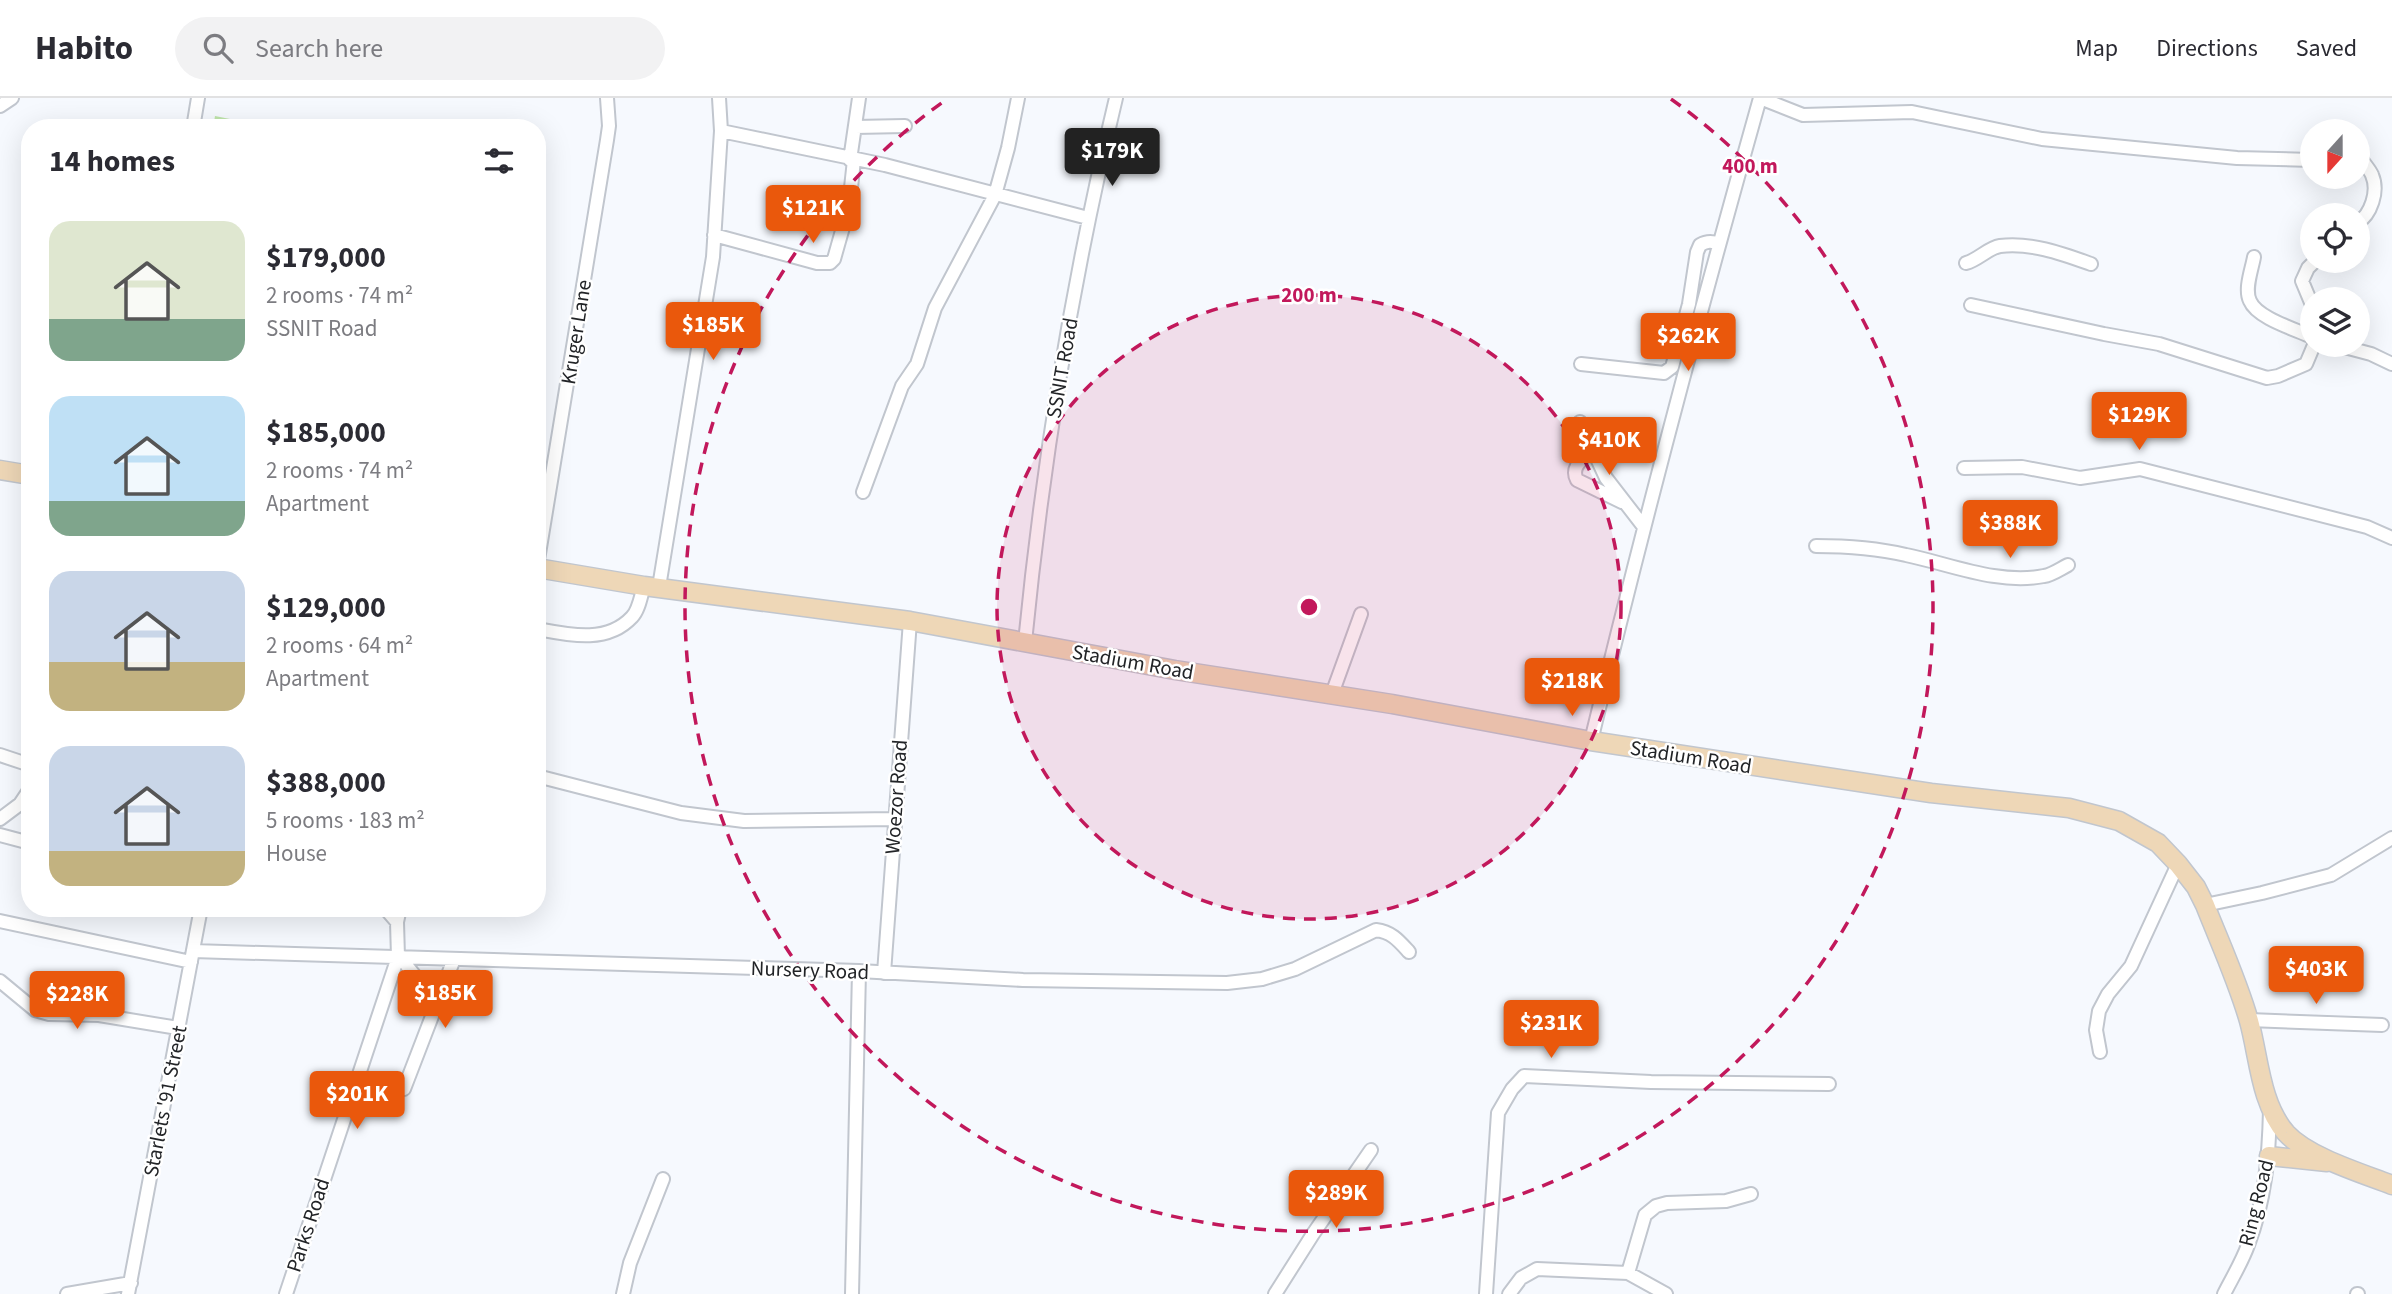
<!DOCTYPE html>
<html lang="en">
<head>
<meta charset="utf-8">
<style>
	body { margin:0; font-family:"Source Sans 3",sans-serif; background:#f2f2f3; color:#2b2b33; height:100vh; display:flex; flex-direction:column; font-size:26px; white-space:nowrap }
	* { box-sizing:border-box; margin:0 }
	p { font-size:23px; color:#7c7c81 }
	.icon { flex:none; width:38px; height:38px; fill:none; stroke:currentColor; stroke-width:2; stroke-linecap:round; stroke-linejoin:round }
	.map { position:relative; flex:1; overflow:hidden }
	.panel { position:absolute; left:21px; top:21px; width:525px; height:798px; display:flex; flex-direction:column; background:#fff; border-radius:28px; box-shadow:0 7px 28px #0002 }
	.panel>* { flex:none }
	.needle { width:46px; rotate:201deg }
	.fabs { position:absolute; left:2300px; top:21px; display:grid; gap:14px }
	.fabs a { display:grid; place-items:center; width:70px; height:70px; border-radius:50%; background:#fff; box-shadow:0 7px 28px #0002; font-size:35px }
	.price { position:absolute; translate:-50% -60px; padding:0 16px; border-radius:7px; background:#ea580c; color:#fff; font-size:23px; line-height:46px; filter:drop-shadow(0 2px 4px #0008) }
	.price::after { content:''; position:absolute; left:50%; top:42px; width:21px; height:16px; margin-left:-10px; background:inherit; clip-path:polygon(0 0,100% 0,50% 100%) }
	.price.selected { background:#222; color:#fff }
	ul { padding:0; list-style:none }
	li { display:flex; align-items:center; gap:21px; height:175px; padding:0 28px }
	li span { display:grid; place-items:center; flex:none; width:196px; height:140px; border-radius:21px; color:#555 }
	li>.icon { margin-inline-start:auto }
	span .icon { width:84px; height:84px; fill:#fffc; stroke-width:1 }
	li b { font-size:30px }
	h2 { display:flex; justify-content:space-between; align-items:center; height:84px; padding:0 28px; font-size:30px }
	header { display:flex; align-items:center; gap:42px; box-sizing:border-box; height:98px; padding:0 35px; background:#fff; border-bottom:2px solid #e1e1e2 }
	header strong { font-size:33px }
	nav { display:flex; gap:38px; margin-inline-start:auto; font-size:24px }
	.search { width:490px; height:63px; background:#f2f2f3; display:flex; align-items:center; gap:18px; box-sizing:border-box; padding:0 24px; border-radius:38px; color:#7c7c81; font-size:26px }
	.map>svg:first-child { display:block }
	.green { fill:#bfe5ab }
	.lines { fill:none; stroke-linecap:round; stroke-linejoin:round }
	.street-casing { stroke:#c1c6ce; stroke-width:16 }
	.secondary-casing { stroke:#c1c6ce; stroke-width:21 }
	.street { stroke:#fff; stroke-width:12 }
	.secondary { stroke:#eed7b7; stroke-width:18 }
	.ring { fill:none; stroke:#c2185b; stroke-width:3.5; stroke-dasharray:12 9 }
	.labels { text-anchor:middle; stroke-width:5; stroke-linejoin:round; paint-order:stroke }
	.street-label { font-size:21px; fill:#222427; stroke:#fff }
	.centre { fill:#c2185b; stroke:#fff; stroke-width:3.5 }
	.ring-label { font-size:21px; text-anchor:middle; font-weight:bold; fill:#c2185b; stroke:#fff; stroke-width:5; stroke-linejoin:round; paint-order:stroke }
</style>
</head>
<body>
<header>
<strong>Habito</strong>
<div class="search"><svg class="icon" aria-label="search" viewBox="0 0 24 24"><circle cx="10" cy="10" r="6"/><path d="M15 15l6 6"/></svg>Search here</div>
<nav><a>Map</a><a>Directions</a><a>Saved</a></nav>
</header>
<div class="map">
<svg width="2392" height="1196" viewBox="0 0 2392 1196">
	<rect width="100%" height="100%" fill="#f6f9fe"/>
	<path class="green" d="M 215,18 L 275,30 L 213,30 Z"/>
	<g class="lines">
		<defs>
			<path id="street" d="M 0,8 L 12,0
				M 855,29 L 905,28
				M 193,30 L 198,0
				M 721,33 L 885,67 L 1088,120
				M 850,62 L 859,0
				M 2357,62 L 2362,62 C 2365,67 2370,72 2372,77 C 2379,93 2371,117 2357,125
				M 714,137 L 817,165 L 830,165 L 834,161 L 849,108 L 854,62
				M 2254,159 C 2252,171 2244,191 2250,203 C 2257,220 2295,231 2312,239
				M 1966,165 C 1978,162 1988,150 2000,148 C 2031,144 2063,156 2091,166
				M 1971,207 L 2104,236 L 2159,246 L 2267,280 L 2278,278 L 2306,266 L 2314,247
				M 2312,207 L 2302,183 L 2308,170 L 2315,163
				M 2337,247 L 2371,256 L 2392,266
				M 1581,266 L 1664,275 L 1672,269 L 1689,206 L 1697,154 L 1700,147 C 1707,143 1712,143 1719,146
				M 1580,324 L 1606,380 L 1644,429
				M 1591,352 C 1583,361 1570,369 1577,382 L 1622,404
				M 1964,370 L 2022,369 L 2080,380 L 2140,371 L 2367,429 L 2392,440
				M 863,394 L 902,288 L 917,266 L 935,210 L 995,97 L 1008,50 L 1018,0
				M 1816,448 C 1847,448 1876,450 1906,457 C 1950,466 1998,487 2044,478 C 2052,477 2060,471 2068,467
				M 537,468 L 607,42 L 609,28 L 607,0
				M 659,489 L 713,159 L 721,33 L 719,0
				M 537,531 C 569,537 607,546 632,519 C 639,512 641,497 644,488
				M 1025,544 C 1043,361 1073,179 1116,0
				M 1332,596 L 1361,516
				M 1591,643 C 1643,428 1700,213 1760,0 L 1803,17 L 1912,14 L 2042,41 L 2237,60 L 2312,62
				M 0,657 L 30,667
				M 537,678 L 681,715 L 744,723 L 894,721
				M 0,721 L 20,706 L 30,691
				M 0,737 L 30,745
				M 2205,807 L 2262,795 L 2331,777 L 2392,740
				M 385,810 L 397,824
				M 0,823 L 191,864
				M 193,853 L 859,873 L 1023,882 L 1227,885 L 1262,881 L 1295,871 L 1376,832 C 1392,834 1399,843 1409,854
				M 403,859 L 407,868 L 437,905
				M 884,875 L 910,523
				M 0,883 L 35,912 L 49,916 L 99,917 L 178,930
				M 2249,922 L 2382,927
				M 2100,954 L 2096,932 L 2099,913 L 2108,896 L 2131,868 L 2178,766
				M 404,991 L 454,861
				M 1628,1175 L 1645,1117 L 1656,1108 L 1667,1105 L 1726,1103 L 1751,1096
				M 67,1196 L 131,1185
				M 128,1196 L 201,810
				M 286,1196 L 398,859 L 397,824 L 400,810
				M 623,1196 L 630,1165 L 663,1081
				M 852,1196 L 859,873
				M 1275,1196 L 1313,1136 L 1371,1052
				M 1486,1196 L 1498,1015 L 1512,991 L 1524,978 L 1651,984 L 1829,986
				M 1509,1196 L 1521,1180 L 1537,1171 L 1628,1175 L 1666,1196
				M 2224,1196 C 2232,1180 2242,1164 2248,1147 C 2265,1103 2269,1059 2270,1012
				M 2357,1196 L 2358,1196"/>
			<path id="secondary" d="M 0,372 L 30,377
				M 537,470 L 644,488 L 910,523 L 1175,572 L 1392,606 L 1591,643 L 1931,695 L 2069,710 L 2119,723 L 2158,745 L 2178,766 L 2196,789 L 2205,807 C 2220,845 2238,884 2249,923 C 2259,959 2260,1005 2286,1035 C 2308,1059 2361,1075 2392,1087
				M 2269,1058 L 2327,1064"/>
		</defs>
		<use href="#street" class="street-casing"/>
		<use href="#secondary" class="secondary-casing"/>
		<use href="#street" class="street"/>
		<use href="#secondary" class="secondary"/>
	</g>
	<circle cx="1309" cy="509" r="312" fill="#c2185b" fill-opacity=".12"/>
	<g class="ring">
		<circle cx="1309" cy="509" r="312"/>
		<path d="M1671 1A624 624 0 1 1 947 1"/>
	</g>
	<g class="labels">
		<g class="street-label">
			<text transform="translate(576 234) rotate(-81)" y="7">Kruger Lane</text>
			<text transform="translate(1062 270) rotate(-80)" y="7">SSNIT Road</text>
			<text transform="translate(1133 564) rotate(10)" y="7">Stadium Road</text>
			<text transform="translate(1691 659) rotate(9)" y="7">Stadium Road</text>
			<text transform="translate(896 699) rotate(-86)" y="7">Woezor Road</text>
			<text transform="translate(810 872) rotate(2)" y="7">Nursery Road</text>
			<text transform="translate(165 1003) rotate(-79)" y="7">Starlets '91 Street</text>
			<text transform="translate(2256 1105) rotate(-76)" y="7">Ring Road</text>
			<text transform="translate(308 1127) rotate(-72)" y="7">Parks Road</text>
		</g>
	</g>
	<circle cx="1309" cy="509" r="10" class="centre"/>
	<g class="ring-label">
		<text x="1750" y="75">400 m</text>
		<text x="1309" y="204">200 m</text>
	</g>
</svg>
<div class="fabs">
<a><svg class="needle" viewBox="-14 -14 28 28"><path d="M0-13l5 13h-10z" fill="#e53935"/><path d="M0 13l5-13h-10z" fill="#7c7c81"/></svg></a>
<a><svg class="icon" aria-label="locate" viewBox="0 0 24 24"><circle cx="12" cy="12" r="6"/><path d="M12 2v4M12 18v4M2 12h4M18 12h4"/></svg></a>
<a><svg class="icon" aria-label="layers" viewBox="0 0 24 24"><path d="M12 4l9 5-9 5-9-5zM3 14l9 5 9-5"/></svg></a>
</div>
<b class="price selected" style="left:1112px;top:90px">$179K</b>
<b class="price" style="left:813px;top:147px">$121K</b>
<b class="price" style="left:713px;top:264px">$185K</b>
<b class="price" style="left:1688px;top:275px">$262K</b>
<b class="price" style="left:2139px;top:354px">$129K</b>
<b class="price" style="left:1609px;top:379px">$410K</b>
<b class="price" style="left:2010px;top:462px">$388K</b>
<b class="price" style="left:1572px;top:620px">$218K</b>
<b class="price" style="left:2316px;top:908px">$403K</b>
<b class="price" style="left:445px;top:932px">$185K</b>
<b class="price" style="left:77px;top:933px">$228K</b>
<b class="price" style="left:1551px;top:962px">$231K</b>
<b class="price" style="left:357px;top:1033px">$201K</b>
<b class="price" style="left:1336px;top:1132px">$289K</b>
<section class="panel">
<h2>14 homes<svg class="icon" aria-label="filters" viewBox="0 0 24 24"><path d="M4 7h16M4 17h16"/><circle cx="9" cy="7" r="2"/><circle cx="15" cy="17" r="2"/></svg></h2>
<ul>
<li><span style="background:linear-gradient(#dfe7d0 70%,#7fa58c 0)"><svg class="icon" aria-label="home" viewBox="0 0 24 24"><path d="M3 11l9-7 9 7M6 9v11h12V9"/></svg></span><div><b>$179,000</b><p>2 rooms · 74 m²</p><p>SSNIT Road</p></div></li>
<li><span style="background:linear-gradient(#bfe0f5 75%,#7fa58c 0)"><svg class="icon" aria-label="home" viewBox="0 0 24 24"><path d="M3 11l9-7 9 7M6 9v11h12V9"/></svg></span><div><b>$185,000</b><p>2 rooms · 74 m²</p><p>Apartment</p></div></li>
<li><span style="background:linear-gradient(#c9d6e8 65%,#c2b280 0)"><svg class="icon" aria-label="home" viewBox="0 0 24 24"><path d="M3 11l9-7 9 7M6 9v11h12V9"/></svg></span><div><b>$129,000</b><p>2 rooms · 64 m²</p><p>Apartment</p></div></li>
<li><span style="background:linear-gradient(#c9d6e8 75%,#c2b280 0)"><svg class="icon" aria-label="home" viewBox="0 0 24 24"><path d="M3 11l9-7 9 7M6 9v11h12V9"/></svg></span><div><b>$388,000</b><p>5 rooms · 183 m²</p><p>House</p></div></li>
</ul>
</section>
</div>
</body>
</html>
